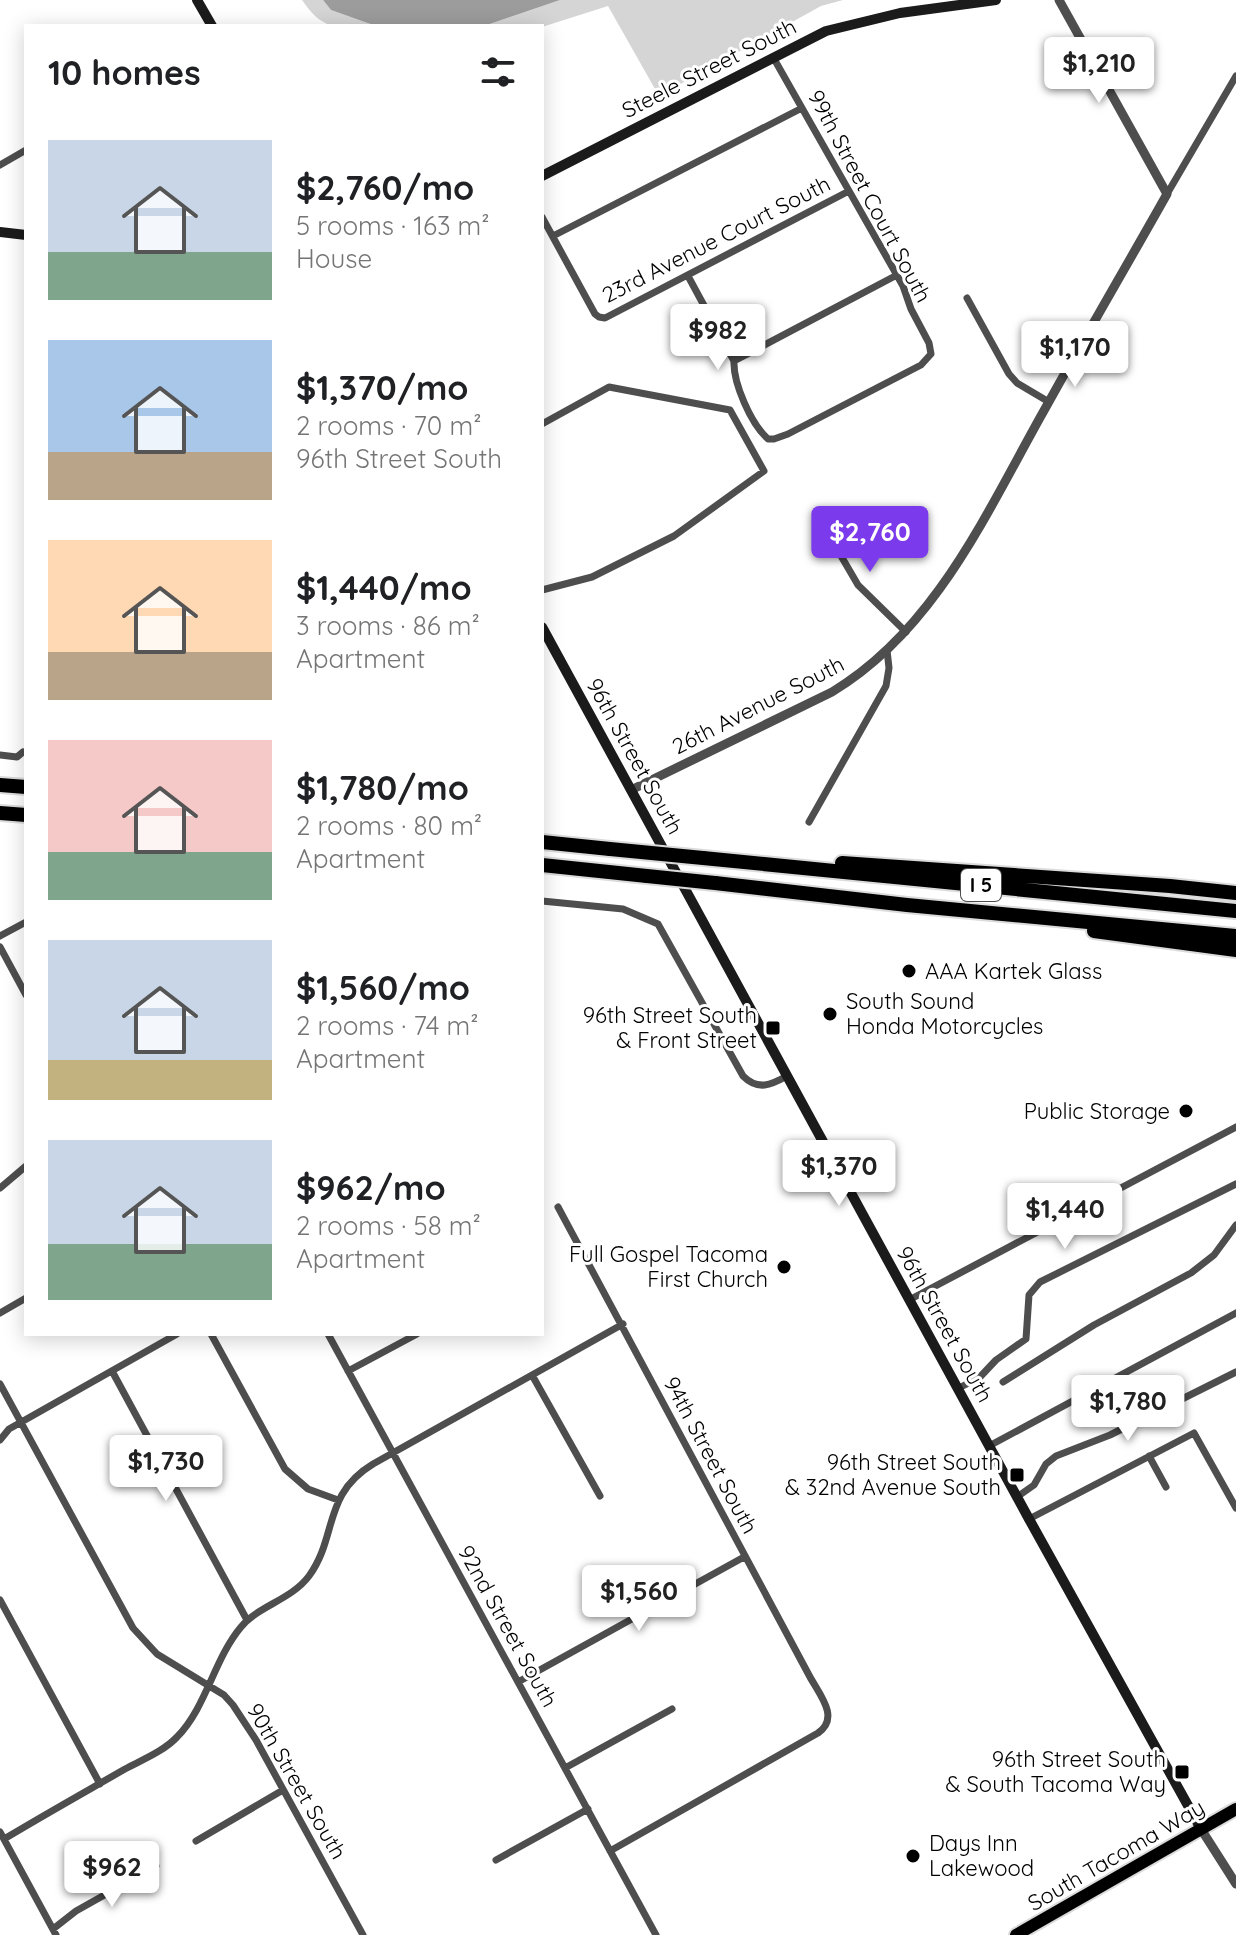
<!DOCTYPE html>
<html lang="en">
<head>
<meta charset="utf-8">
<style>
	body { margin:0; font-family:Quicksand,sans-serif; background:#f6f6f6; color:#202124; height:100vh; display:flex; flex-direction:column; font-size:30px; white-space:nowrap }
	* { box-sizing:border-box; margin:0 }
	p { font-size:26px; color:#757577 }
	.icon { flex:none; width:44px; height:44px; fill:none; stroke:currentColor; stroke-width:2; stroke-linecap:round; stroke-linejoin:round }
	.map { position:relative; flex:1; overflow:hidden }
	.sheet { position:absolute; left:24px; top:24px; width:520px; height:1312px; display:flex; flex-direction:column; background:#fff; border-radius:0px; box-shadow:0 4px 20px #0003 }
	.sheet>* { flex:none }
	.price { position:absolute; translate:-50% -68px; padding:0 18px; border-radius:8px; background:#fff; color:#222; font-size:26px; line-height:52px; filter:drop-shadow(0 2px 4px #0008) }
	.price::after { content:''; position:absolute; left:50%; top:48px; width:24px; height:18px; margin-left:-12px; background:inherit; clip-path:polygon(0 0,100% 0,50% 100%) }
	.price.current { background:#7c3aed; color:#fff }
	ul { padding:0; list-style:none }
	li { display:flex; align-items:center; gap:24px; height:200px; padding:0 24px }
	li span { display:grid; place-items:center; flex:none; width:224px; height:160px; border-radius:0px; color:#555 }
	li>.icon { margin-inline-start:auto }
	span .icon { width:96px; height:96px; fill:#fffc; stroke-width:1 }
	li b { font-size:34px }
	h2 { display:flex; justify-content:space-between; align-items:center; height:96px; padding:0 24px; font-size:34px }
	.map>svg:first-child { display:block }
	.green { fill:#d5d5d5 }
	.water { fill:#9c9c9c }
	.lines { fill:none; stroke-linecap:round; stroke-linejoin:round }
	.primary-casing { stroke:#dbdbdb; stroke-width:16 }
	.motorway-casing { stroke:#dbdbdb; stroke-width:18 }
	.minor { stroke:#4e4e4e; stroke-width:7 }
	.tertiary { stroke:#4e4e4e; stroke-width:9 }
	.secondary { stroke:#1b1b1b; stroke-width:10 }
	.primary { stroke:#000; stroke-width:12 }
	.motorway { stroke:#000; stroke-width:14 }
	.motorway-bridge-casing { stroke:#dbdbdb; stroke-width:18; stroke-linecap:butt }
	.motorway-bridge { stroke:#000; stroke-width:14 }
	.poi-dot { fill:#000; stroke:#fff; stroke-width:3 }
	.labels { text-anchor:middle; stroke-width:6; stroke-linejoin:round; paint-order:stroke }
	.shield { fill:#fff; stroke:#4c4c4c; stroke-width:2 }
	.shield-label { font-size:20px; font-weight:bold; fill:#000 }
	.street-label { font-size:22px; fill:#000; stroke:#fff }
	.poi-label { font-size:22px; fill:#000; stroke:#fff; text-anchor:end }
</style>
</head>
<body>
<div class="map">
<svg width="1236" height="1935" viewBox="0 0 1236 1935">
	<rect width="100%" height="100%" fill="#fff"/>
	<path class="green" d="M 302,0 L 323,0 L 331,10 L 376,26 C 339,26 325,34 302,0 Z
		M 560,0 L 843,0 L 821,6 L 659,96 L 608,6 L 542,27 L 484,26 Z"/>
	<path class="water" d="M 323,0 L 560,0 L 484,26 L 376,26 L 331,10 Z"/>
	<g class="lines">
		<defs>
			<path id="primary" d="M 1016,1935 L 1236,1809"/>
			<path id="motorway" d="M 0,785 L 26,787
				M 0,813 L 26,815
				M 542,842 L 610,849
				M 703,858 L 1236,911
				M 842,863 L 1170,886 L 1236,893
				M 542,865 L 647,876
				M 715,883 L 907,905 L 1236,936
				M 1094,931 L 1236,950"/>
		</defs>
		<use href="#primary" class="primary-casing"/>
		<use href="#motorway" class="motorway-casing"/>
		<path class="minor" d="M 0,165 L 26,150
			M 1167,194 L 1236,76
			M 542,217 L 595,314 L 599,317 L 605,318 L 849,191
			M 553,236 L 802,108
			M 688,276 L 734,361 C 733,383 751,424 768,439 L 774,439 L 788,434 L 921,365 L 931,354 L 929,343 L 911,309 L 903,286 L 773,57
			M 967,298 L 1009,374 L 1017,383 L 1049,402
			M 734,361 L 897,275
			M 542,424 L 609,387 L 730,410 L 764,471 L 674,536 L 592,577 L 542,590
			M 823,525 L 858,585 L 906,632
			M 0,755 L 17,757 L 23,752
			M 809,822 L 886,686 L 889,668 L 887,650
			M 542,901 L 623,909 L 658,924 L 743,1076 C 758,1091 771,1085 787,1076
			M 0,936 L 26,922
			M 0,947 L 26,995
			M 0,1188 L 26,1166
			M 558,1207 L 810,1677 C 820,1695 840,1718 818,1733 L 610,1851
			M 909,1300 L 1236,1127
			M 0,1313 L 26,1298
			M 211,1334 L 285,1469 L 308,1489 L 338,1500
			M 328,1334 L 656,1935
			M 112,1371 L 247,1620
			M 348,1371 L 417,1334
			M 532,1375 L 600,1496
			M 1003,1382 L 1094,1325 L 1191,1273 L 1214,1255 L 1236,1225
			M 0,1384 L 133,1628 L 157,1654 L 224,1695 L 233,1705 L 256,1740 L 363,1935
			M 957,1389 L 980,1377 L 996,1360 L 1026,1339 L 1029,1295 L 1040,1282 L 1236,1184
			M 0,1440 L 9,1429 L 177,1334
			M 989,1446 L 1236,1313
			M 1149,1456 L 1166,1487
			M 1017,1497 L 1034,1485 L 1046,1464 L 1056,1456 L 1110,1435 L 1236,1372
			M 1029,1519 L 1194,1433 L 1236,1508
			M 0,1600 L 100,1784
			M 518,1682 L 744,1557
			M 565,1768 L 672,1709
			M 0,1832 L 56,1935
			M 4,1839 C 44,1815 85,1792 125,1769 C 142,1760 164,1751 177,1737 C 206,1708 214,1659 241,1627 C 258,1606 291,1600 309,1576 C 338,1536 322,1495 373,1464 L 623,1324
			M 196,1841 L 283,1790
			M 496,1860 L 588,1809
			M 53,1929 L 76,1911 L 156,1866"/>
		<path class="tertiary" d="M 631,790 L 832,692 C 937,629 988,509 1046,407 C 1086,335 1127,265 1167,194 L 1059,0
			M 1201,1829 L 1236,1884"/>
		<path class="secondary" d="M 197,0 L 212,26
			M 542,176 L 826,31 L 900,13 L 996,0
			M 0,232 L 26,235
			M 542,627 L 1029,1519 L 1201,1829"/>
		<use href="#primary" class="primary"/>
		<use href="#motorway" class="motorway"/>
		<defs>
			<path id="motorway-bridge" d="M 610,849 L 703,858
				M 647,876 L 715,883"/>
		</defs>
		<use href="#motorway-bridge" class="motorway-bridge-casing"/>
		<use href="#motorway-bridge" class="motorway-bridge"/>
	</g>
	<g class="poi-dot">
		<circle cx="909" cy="971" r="8"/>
		<circle cx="830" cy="1014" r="8"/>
		<rect x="765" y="1020" width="16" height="16" rx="4"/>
		<circle cx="1186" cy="1111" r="8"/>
		<circle cx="784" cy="1267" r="8"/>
		<rect x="1009" y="1467" width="16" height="16" rx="4"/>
		<rect x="1174" y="1764" width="16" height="16" rx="4"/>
		<circle cx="913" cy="1856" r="8"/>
	</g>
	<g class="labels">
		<rect class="shield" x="961" y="869" width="40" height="32" rx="6"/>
		<g class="shield-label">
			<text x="981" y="892">I 5</text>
		</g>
		<g class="street-label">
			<text transform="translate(709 68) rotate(-27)" y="8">Steele Street South</text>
			<text transform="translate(870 196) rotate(62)" y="8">99th Street Court South</text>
			<text transform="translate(716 239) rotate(-27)" y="8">23rd Avenue Court South</text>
			<text transform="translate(758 705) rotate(-27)" y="8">26th Avenue South</text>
			<text transform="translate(635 756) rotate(61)" y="8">96th Street South</text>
			<text transform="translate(945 1324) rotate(61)" y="8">96th Street South</text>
			<text transform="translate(711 1455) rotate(62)" y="8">94th Street South</text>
			<text transform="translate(508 1626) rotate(61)" y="8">92nd Street South</text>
			<text transform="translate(297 1781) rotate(60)" y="8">90th Street South</text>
			<text transform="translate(1116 1855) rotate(-30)" y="8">South Tacoma Way</text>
		</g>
		<g class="poi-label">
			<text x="925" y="979" text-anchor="start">AAA Kartek Glass</text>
			<text x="846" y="1009" text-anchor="start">South Sound<tspan x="846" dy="25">Honda Motorcycles</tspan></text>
			<text x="757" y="1023">96th Street South<tspan x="757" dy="25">&amp; Front Street</tspan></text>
			<text x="1170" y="1119">Public Storage</text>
			<text x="768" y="1262">Full Gospel Tacoma<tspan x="768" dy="25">First Church</tspan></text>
			<text x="1001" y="1470">96th Street South<tspan x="1001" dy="25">&amp; 32nd Avenue South</tspan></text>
			<text x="1166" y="1767">96th Street South<tspan x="1166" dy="25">&amp; South Tacoma Way</tspan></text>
			<text x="929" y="1851" text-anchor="start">Days Inn<tspan x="929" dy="25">Lakewood</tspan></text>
		</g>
	</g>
</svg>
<b class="price" style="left:1099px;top:105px">$1,210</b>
<b class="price" style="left:718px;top:372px">$982</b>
<b class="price" style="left:1075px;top:389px">$1,170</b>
<b class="price current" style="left:870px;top:574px">$2,760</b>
<b class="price" style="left:839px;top:1208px">$1,370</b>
<b class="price" style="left:1065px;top:1251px">$1,440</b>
<b class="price" style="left:1128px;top:1443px">$1,780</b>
<b class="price" style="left:166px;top:1503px">$1,730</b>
<b class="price" style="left:639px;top:1633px">$1,560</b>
<b class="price" style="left:112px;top:1909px">$962</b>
<section class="sheet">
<h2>10 homes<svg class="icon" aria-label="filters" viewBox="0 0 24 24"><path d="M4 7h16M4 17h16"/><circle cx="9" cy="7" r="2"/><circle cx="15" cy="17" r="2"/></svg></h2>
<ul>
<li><span style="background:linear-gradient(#c9d6e8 70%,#7fa58c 0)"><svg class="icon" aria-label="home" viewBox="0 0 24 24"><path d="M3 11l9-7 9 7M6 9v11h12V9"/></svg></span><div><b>$2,760/mo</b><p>5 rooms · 163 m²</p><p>House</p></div></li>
<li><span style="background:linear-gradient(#a9c7e8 70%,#b9a48a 0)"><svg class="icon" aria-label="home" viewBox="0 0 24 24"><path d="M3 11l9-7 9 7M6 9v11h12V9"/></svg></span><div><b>$1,370/mo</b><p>2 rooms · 70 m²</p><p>96th Street South</p></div></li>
<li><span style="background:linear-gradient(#ffd9b3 70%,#b9a48a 0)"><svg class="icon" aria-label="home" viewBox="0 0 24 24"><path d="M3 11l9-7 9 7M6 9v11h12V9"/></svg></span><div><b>$1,440/mo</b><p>3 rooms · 86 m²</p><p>Apartment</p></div></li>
<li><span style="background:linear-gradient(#f6c9c9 70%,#7fa58c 0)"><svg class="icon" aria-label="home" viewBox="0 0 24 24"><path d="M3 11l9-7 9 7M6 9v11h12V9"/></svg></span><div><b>$1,780/mo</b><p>2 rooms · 80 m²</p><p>Apartment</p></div></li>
<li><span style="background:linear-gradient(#c9d6e8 75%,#c2b280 0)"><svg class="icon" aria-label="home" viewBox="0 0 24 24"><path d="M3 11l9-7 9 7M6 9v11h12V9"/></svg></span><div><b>$1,560/mo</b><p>2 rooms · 74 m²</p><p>Apartment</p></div></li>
<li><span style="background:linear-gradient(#c9d6e8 65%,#7fa58c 0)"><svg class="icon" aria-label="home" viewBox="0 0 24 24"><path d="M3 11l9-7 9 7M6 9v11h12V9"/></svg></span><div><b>$962/mo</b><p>2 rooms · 58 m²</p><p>Apartment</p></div></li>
</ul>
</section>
</div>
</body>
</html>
